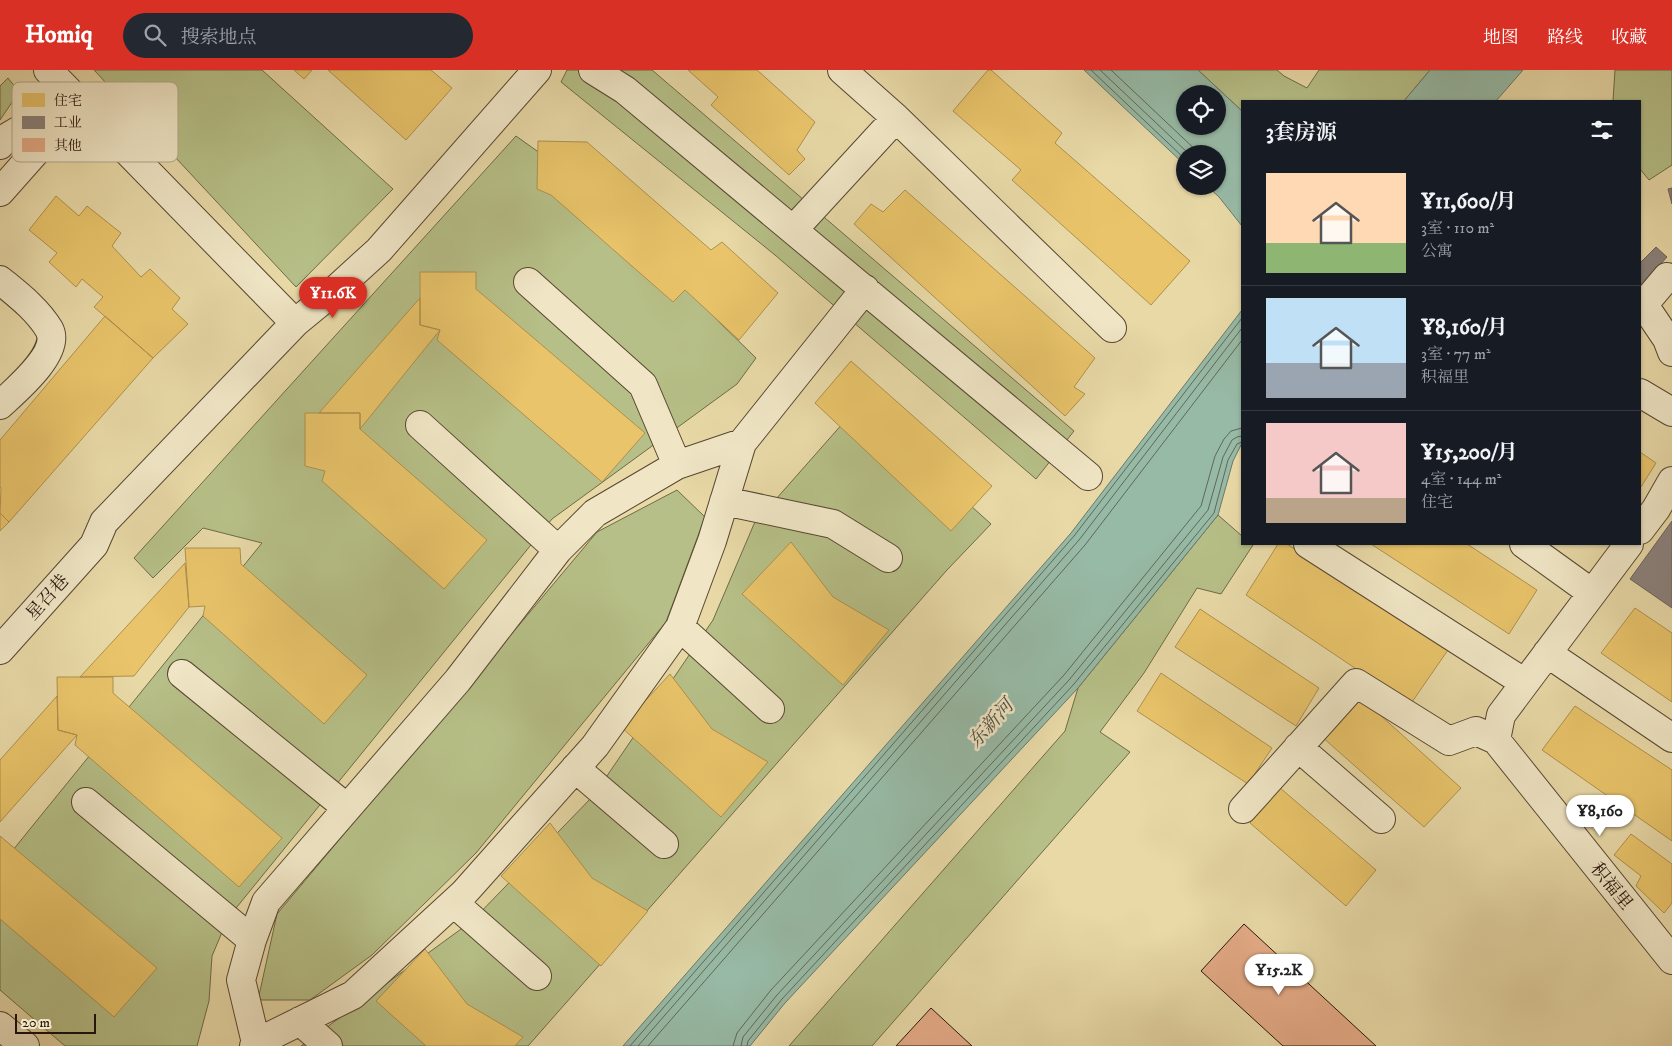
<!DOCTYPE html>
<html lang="zh">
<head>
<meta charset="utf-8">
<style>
	body { margin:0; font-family:"IM FELL DW Pica","Noto Serif SC",serif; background:#242831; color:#f1f3f6; height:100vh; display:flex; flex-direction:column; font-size:19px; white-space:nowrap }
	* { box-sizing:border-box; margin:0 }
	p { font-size:16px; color:#9ea1a6 }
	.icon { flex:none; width:28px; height:28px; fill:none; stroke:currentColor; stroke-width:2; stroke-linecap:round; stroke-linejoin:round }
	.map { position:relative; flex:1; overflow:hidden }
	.drawer { position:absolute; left:1241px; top:30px; width:400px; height:445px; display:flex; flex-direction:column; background:#171b24; border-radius:0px; box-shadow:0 1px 4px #0004 }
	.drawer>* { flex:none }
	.tools { position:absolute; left:1176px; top:15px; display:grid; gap:10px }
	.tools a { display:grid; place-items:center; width:50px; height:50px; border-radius:50%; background:#171b24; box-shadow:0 1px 4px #0004; font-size:25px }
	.scale { position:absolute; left:15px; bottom:12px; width:81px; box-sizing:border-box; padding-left:5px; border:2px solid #28160a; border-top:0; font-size:14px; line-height:18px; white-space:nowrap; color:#28160a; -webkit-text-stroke:4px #f0e6c6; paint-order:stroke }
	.price { position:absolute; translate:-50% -42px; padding:0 11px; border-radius:18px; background:#fff; color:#222; font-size:16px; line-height:32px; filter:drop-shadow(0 1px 2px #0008) }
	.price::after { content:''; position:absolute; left:50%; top:30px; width:15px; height:11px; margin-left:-8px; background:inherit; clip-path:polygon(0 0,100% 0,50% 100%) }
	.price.active { background:#d93025; color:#fff }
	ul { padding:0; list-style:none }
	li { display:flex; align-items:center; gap:15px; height:125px; padding:0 25px }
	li+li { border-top:1px solid #363941 }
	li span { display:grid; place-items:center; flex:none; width:140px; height:100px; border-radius:0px; color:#555 }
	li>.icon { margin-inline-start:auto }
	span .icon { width:60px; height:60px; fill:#fffc; stroke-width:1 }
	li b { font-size:21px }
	h2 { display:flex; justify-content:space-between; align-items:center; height:60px; padding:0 25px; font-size:21px }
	header { display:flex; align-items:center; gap:30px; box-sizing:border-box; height:70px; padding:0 25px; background:#d93025; color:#fff }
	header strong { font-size:24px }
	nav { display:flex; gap:28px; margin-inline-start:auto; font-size:18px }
	.search { width:350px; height:45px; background:#242831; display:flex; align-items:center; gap:12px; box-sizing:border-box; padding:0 18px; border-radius:28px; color:#9ea1a6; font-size:19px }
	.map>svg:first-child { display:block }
	.green { fill:#b6bf87; stroke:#6f6a48 }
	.water { fill:#97baa6; stroke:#6b7868; fill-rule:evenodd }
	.homes { fill:#e9c46a; stroke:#af904d }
	.industry { fill:#8a817c; stroke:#6d615a }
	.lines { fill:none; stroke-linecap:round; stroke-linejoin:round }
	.shore { stroke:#606858; stroke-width:1 }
	.building { fill:#e4ab87; stroke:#28160a }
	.minor-casing { stroke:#584731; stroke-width:30 }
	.minor { stroke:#f0e6c6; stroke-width:28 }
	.labels { text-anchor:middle; stroke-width:5; stroke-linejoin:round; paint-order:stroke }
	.street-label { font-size:18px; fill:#28160a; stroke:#f0e6c6 }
	.water-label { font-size:19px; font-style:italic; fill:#4f4f41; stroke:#f0e6c6 }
	.key { fill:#f0e6c6; stroke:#b4a88e; stroke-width:1 }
	.key-label { font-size:14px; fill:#28160a }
</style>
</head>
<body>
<header>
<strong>Homiq</strong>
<div class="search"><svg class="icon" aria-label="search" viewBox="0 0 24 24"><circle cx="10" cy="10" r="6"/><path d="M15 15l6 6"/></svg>搜索地点</div>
<nav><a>地图</a><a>路线</a><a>收藏</a></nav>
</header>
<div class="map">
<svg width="1672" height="976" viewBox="0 0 1672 976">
	<rect width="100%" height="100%" fill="#e8d9a7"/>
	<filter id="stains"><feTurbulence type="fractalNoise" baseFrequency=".004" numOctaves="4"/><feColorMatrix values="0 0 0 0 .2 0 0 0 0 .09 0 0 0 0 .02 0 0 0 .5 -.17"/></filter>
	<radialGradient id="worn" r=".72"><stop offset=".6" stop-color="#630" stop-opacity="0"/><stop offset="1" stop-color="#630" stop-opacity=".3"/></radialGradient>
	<path class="green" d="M 94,0 L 262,0 L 393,119 L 296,217 Z
		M 567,0 L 652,0 L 1074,361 L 1036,409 L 775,185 L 561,12 Z
		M 1198,0 L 1277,0 L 1284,6 L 1307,18 L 1319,0 L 1430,0 L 1404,31 L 1242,31 L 1242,41 Z
		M 1615,0 L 1672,0 L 1672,95 L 1649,110 L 1640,99 L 1640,31 L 1613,31 Z
		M 8,8 L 19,22 L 0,50 L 0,16 Z
		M 516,66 L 565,101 L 756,288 L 737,314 L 552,449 L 228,848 L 212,886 L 209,931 L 197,976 L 65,976 L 0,920 L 0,796 L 262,473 L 203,458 L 153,508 L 134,488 Z
		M 859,335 L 991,454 L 947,500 L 528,976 L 301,976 L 472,851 L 594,725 L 713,550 L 754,454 Z
		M 677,420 L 705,447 L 666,552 L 476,783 L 372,885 L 310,930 L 258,930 L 277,844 L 597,462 Z
		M 1218,445 L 1242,466 L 1242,474 L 1251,474 L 1253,475 L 1221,524 L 1197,518 L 1144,603 L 1100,662 L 1130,682 L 872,976 L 789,976 L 1065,661 L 1078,618 Z"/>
	<path class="water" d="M 1084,0 L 1198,0 L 1242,41 L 1242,156 L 1219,127 L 1207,116 L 1218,116 L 1218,84 L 1185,84 L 1185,95 ZM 1185,24 L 1218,24 L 1218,56 L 1185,56 Z
		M 1430,0 L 1523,0 L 1496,31 L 1404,31 Z
		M 1242,240 L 1242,373 L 1233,391 L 1218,445 L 1078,618 L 785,933 L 750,976 L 623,976 L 1071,463 Z"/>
	<path class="homes" d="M 294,0 L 312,0 L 304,9 Z
		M 328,0 L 431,0 L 452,18 L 406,70 Z
		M 688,0 L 757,0 L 815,52 L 797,80 L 805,89 L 789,105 L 711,35 L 718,27 Z
		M 988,0 L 991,0 L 1062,63 L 1055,73 L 1190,191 L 1151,235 L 1012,110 L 1021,100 L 953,41 Z
		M 538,71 L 587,72 L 711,180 L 722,172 L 778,223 L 739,270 L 685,220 L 673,232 L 551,125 L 537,119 Z
		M 905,120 L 1095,288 L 1074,317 L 1085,324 L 1065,346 L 854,154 L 871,134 L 883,142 Z
		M 56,126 L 79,146 L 87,136 L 121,163 L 112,176 L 141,207 L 150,199 L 180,228 L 172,239 L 188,254 L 153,288 L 94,237 L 103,227 L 82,209 L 76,217 L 49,192 L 57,183 L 29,160 Z
		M 420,202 L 476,202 L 476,219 L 645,363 L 602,412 L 437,270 L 440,260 L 420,255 Z
		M 420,228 L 420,255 L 440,260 L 360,359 L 360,343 L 319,343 Z
		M 105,246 L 153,288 L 9,452 L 0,443 L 1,418 L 0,417 L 0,370 Z
		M 851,291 L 992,416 L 951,461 L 815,333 Z
		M 305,343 L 360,343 L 360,359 L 487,470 L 444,519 L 322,411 L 325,401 L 305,396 Z
		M 1640,382 L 1656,393 L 1641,417 L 1640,416 Z
		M 0,443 L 9,452 L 0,461 Z
		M 791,472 L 833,527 L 889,560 L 843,615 L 742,524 Z
		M 1278,474 L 1287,474 L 1448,580 L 1410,635 L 1246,525 Z
		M 1371,474 L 1467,474 L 1537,520 L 1509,564 Z
		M 185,478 L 240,478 L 241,494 L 367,605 L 324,654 L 203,546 L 205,536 L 189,537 Z
		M 185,493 L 189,537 L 134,606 L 80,607 Z
		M 1635,538 L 1672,563 L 1672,632 L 1601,583 Z
		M 1200,539 L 1319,618 L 1296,656 L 1175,577 Z
		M 1161,603 L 1272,678 L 1248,714 L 1137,641 Z
		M 670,604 L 712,659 L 768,692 L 721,747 L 621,657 Z
		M 57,607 L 113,607 L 113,623 L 282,768 L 239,817 L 75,675 L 77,665 L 58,660 Z
		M 57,626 L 58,660 L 77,665 L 0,752 L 0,690 Z
		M 1359,626 L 1461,718 L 1424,757 L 1321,666 Z
		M 1575,636 L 1672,700 L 1672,771 L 1542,680 Z
		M 1279,717 L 1376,800 L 1346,836 L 1250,753 Z
		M 550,753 L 592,808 L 648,841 L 601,896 L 501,806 Z
		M 1631,764 L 1672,794 L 1672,833 L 1664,843 L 1636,816 L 1641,806 L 1614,785 Z
		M 0,766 L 157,898 L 114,947 L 0,849 Z
		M 425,879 L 467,934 L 523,967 L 515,976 L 426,976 L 376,931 Z"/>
	<path class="industry" d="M 1672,118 L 1672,134 L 1668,119 Z
		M 1656,177 L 1667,187 L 1640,217 L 1640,193 Z
		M 1672,451 L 1672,538 L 1630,509 Z"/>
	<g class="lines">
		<path class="shore" d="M 1091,0 L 1185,89
			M 1100,0 L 1189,84
			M 1111,0 L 1200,84
			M 630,976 L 1074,466 L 1242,248
			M 638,976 L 1079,470 L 1242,258
			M 648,976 L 1085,475 L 1242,270
			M 733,976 L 737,963 L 771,920 L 1064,605 L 1201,436 L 1215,386 L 1224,369 L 1231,361 L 1242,358
			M 741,976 L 743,967 L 777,925 L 1069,610 L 1208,440 L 1223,387 L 1232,370 L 1237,367 L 1242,366
			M 747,976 L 748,971 L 782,929 L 1074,614 L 1214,443 L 1228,390 L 1237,374 L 1242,372"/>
	</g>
	<path class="building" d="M 1244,854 L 1376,976 L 1283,976 L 1201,901 Z
		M 931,938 L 972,976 L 896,976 Z"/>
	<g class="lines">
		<defs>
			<path id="minor" d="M 48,0 L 295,253
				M 593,0 L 625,20 L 1088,406
				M 842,0 L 896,48 L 1112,258
				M 0,75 L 6,68 L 21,59 L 39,78
				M 0,122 L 39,78 L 86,39
				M 793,160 L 896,48
				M 0,210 C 17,224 37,239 49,259 C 62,282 15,321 0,335
				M 528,212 L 643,315 L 677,395
				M 1644,235 L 1667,269 L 1672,282
				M 1640,239 L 1667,207
				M 1640,323 L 1672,342
				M 420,355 L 558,480
				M 724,431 L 833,454 L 888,488
				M 1640,460 L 1656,439 L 1672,411
				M 1308,474 L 1525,613
				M 1524,474 L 1592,523
				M 680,557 L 770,639
				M 0,580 L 94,475 L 104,452 L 295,253 L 334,221 L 379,180 L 537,0
				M 1547,583 L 1672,668
				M 182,604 L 347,738
				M 1496,670 L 1501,645 L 1629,474
				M 1298,677 L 1381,749
				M 575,698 L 664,774
				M 86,732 L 252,870
				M 1243,739 L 1356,613 L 1449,671 L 1476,661 L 1496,670 L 1672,890
				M 454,833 L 537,906
				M 300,951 L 328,976
				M 0,956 L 25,976
				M 256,973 L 241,910 L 252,870 L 266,832 L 458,610 L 558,480 L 595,443 L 677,395 L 742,373
				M 254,976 L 256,973 L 353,925 L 464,823 L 595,676 L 680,557 L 712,471 L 742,373 L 865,219"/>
		</defs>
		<use href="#minor" class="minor-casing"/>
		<use href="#minor" class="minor"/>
	</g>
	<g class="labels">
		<g class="street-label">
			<text transform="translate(47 527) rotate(-48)" y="6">星召巷</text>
			<text transform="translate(1612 816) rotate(51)" y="6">积福里</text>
		</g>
		<g class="water-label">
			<text transform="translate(990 653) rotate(-48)" y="7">东新河</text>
		</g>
	</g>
	<rect x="12" y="12" width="166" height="80" rx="8" class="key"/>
	<rect x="22" y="23" width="23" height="14" fill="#e9c46a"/>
	<rect x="22" y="46" width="23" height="13" fill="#8a817c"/>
	<rect x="22" y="68" width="23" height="14" fill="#e4ab87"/>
	<g class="key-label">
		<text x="54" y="35">住宅</text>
		<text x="54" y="57">工业</text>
		<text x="54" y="80">其他</text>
	</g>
	<rect width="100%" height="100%" filter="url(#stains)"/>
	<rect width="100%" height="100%" fill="url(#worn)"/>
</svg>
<div class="tools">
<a><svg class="icon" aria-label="locate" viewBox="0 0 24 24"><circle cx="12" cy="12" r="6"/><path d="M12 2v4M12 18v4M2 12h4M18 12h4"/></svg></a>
<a><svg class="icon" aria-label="layers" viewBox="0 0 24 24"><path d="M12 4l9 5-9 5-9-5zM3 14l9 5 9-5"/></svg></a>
</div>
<div class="scale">20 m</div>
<b class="price active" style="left:333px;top:249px">¥11.6K</b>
<b class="price" style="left:1600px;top:767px">¥8,160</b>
<b class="price" style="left:1279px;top:926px">¥15.2K</b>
<section class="drawer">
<h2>3套房源<svg class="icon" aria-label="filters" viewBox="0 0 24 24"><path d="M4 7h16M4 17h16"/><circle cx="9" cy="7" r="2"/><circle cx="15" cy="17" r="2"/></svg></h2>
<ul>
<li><span style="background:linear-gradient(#ffd9b3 70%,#8fb573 0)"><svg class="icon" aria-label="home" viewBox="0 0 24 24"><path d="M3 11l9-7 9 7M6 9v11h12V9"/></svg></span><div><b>¥11,600/月</b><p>3室 · 110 m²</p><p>公寓</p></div></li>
<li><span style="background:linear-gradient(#bfe0f5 65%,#9aa5b1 0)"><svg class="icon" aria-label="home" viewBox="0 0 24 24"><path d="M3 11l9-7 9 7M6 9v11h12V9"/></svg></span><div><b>¥8,160/月</b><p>3室 · 77 m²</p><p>积福里</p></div></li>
<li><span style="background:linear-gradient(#f6c9c9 75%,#b9a48a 0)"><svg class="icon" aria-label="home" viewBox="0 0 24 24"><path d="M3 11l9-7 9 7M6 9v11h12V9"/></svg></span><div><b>¥15,200/月</b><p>4室 · 144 m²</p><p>住宅</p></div></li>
</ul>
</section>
</div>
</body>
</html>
